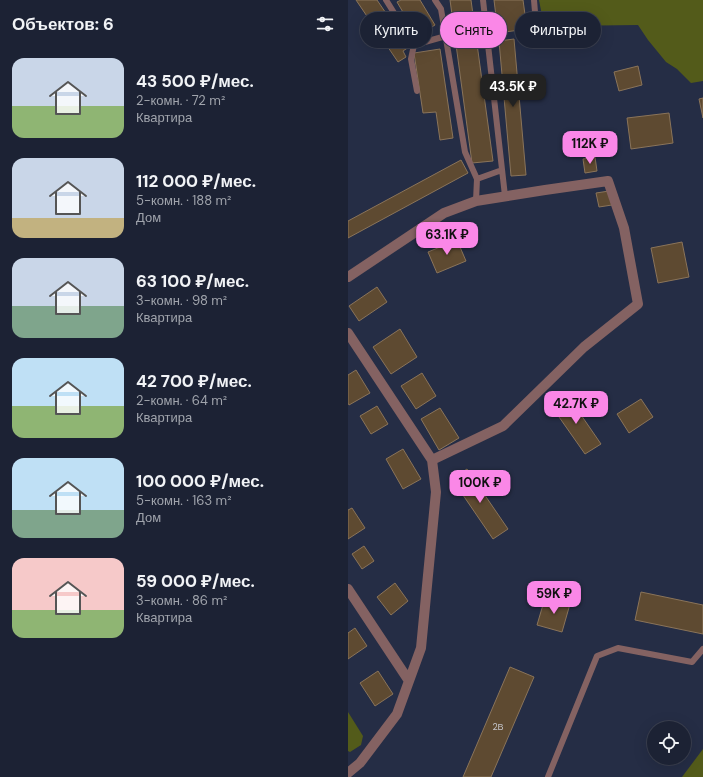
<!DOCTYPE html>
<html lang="ru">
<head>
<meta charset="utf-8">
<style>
	body { margin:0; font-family:"DM Sans",sans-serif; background:#252a3c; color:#f1f3f6; height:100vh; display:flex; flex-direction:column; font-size:15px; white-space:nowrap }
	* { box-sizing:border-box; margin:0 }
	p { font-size:13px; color:#a0a4ac }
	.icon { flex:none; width:22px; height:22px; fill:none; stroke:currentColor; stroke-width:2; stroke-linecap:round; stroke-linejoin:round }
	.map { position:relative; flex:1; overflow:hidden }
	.panel { display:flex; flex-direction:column; background:#1c2234; width:348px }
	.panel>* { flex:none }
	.hud { position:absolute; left:12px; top:12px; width:283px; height:36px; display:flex; gap:8px }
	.controls { position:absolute; left:299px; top:721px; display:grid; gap:8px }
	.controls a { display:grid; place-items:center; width:44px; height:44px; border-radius:50%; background:#1c2234; box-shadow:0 4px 16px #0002,0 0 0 1px #3a3f4f; font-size:20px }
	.price { position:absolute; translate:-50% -34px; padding:0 9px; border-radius:8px; background:#fa87e7; color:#111; font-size:13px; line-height:26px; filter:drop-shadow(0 1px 2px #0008) }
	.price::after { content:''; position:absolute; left:50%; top:24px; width:12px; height:9px; margin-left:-6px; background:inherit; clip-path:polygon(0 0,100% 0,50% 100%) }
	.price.active { background:#222; color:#fff }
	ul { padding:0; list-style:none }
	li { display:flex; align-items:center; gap:12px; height:100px; padding:0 12px }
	li span { display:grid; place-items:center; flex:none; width:112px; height:80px; border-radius:12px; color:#555 }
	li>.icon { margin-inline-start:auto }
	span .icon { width:48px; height:48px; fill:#fffc; stroke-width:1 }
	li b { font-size:17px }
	h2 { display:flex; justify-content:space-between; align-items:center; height:48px; padding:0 12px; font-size:17px }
	.pill { padding:0 14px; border-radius:18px; background:#1c2234; box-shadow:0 4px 16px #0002,0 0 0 1px #3a3f4f; font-size:14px; line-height:36px }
	.pill.active { background:#fa87e7; color:#111 }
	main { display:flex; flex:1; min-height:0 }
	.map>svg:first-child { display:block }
	.green { fill:#535b1a }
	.building { fill:#5e4a31; stroke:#8a745a }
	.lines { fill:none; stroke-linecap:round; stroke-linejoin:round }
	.lane { stroke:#846262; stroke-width:6 }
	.street { stroke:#846262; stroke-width:10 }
	.labels { text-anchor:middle; stroke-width:3; stroke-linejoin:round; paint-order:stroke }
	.number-label { font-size:9px; fill:#c3c3c8 }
</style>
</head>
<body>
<main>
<section class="panel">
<h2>Объектов: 6<svg class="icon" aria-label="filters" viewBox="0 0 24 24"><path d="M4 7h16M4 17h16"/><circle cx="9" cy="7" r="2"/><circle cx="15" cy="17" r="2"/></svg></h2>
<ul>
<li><span style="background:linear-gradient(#c9d6e8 60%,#8fb573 0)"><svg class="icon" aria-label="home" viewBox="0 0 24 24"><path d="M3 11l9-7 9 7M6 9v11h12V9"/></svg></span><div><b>43 500 ₽/мес.</b><p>2-комн. · 72 m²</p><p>Квартира</p></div></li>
<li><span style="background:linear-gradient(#c9d6e8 75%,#c2b280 0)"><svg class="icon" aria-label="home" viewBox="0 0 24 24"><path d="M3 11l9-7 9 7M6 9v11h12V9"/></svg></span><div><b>112 000 ₽/мес.</b><p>5-комн. · 188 m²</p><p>Дом</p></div></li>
<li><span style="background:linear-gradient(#c9d6e8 60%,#7fa58c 0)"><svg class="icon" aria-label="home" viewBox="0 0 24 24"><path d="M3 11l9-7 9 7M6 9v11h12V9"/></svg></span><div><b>63 100 ₽/мес.</b><p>3-комн. · 98 m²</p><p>Квартира</p></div></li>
<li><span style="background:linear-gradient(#bfe0f5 60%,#8fb573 0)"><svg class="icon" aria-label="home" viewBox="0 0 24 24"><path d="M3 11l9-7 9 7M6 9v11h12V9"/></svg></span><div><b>42 700 ₽/мес.</b><p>2-комн. · 64 m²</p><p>Квартира</p></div></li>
<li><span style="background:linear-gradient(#bfe0f5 65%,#7fa58c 0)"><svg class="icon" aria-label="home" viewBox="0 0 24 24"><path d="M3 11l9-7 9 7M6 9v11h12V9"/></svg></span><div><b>100 000 ₽/мес.</b><p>5-комн. · 163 m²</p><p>Дом</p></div></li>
<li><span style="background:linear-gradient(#f6c9c9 65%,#8fb573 0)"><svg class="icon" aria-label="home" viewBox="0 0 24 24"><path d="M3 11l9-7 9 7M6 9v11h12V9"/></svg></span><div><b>59 000 ₽/мес.</b><p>3-комн. · 86 m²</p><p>Квартира</p></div></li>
</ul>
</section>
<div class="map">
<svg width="355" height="777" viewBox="0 0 355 777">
	<rect width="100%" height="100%" fill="#252d45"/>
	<path class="green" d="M 191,0 L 355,0 L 355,81 L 343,83 L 329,69 L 318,62 L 300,40 L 290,25 L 211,26 L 195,21 Z
		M 0,712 L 15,736 L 13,745 L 2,752 L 0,751 Z
		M 355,749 L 355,777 L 334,777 Z"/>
	<path class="building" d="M 8,0 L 29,0 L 61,47 L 55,51 L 58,57 L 50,62 Z
		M 53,0 L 72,0 L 87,25 L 69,36 L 49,2 Z
		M 102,0 L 123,0 L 145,161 L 124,163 Z
		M 146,0 L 175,0 L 179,29 L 150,33 Z
		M 166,39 L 178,175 L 163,176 L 151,41 Z
		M 92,49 L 105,138 L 92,140 L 88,112 L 75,113 L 66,53 Z
		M 290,66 L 294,85 L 271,91 L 266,72 Z
		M 355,98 L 355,118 L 351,99 Z
		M 321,113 L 325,143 L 283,149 L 279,118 Z
		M 247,157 L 249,171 L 237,173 L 235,159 Z
		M 113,160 L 120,173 L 0,238 L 0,221 Z
		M 261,191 L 264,205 L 251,207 L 248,193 Z
		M 109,240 L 118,261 L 89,273 L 80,252 Z
		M 334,242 L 341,277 L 310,283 L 303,248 Z
		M 29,287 L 39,302 L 11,321 L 1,306 Z
		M 52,329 L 69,357 L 43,374 L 25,347 Z
		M 8,370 L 22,393 L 1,405 L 0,403 L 0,375 Z
		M 74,373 L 88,396 L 68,409 L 53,386 Z
		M 220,396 L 253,444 L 237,454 L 204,407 Z
		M 293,399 L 305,417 L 281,433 L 269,414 Z
		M 29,406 L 40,424 L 23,434 L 12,416 Z
		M 92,408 L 111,438 L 91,450 L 73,419 Z
		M 55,449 L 73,479 L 55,489 L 38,459 Z
		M 119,469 L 160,529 L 145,539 L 104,479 Z
		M 4,508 L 17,528 L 0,539 L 0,510 Z
		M 16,546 L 26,561 L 14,569 L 4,554 Z
		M 47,583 L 60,601 L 43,615 L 29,597 Z
		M 293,592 L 355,605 L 355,634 L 287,620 Z
		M 197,598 L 222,604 L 214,632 L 189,625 Z
		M 7,628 L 19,646 L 0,659 L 0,633 Z
		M 162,667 L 186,677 L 143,777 L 115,777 Z
		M 30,671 L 45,694 L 27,706 L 12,683 Z"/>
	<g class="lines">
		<path class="lane" d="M 38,0 L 66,45
			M 87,0 L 93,9 L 117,152 L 129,179 L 128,201
			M 135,0 L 157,196
			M 186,0 L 187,12
			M 69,91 L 63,59 L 66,45 L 98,36
			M 129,179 L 154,170
			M 200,777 L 249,656 L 270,648 L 344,662 L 355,649"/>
		<path class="street" d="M 0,277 L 96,213 L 128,201 L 197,190 L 260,181 L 276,228 L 290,304 L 236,347 L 155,426 L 84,460
			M 0,333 L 84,460 L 88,492 L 73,648 L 49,714 L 12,763 L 0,773
			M 0,589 L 61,681"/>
	</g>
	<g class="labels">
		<g class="number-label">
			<text x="150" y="730">2В</text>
		</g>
	</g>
</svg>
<div class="controls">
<a><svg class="icon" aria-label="locate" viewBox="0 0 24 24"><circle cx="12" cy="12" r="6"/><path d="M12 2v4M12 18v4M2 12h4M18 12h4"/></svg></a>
</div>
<b class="price active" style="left:165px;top:108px">43.5K ₽</b>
<b class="price" style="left:242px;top:165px">112K ₽</b>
<b class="price" style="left:99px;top:256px">63.1K ₽</b>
<b class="price" style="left:228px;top:425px">42.7K ₽</b>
<b class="price" style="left:132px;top:504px">100K ₽</b>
<b class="price" style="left:206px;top:615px">59K ₽</b>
<div class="hud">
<a class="pill">Купить</a>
<a class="pill active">Снять</a>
<a class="pill">Фильтры</a>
</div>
</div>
</main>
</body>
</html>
